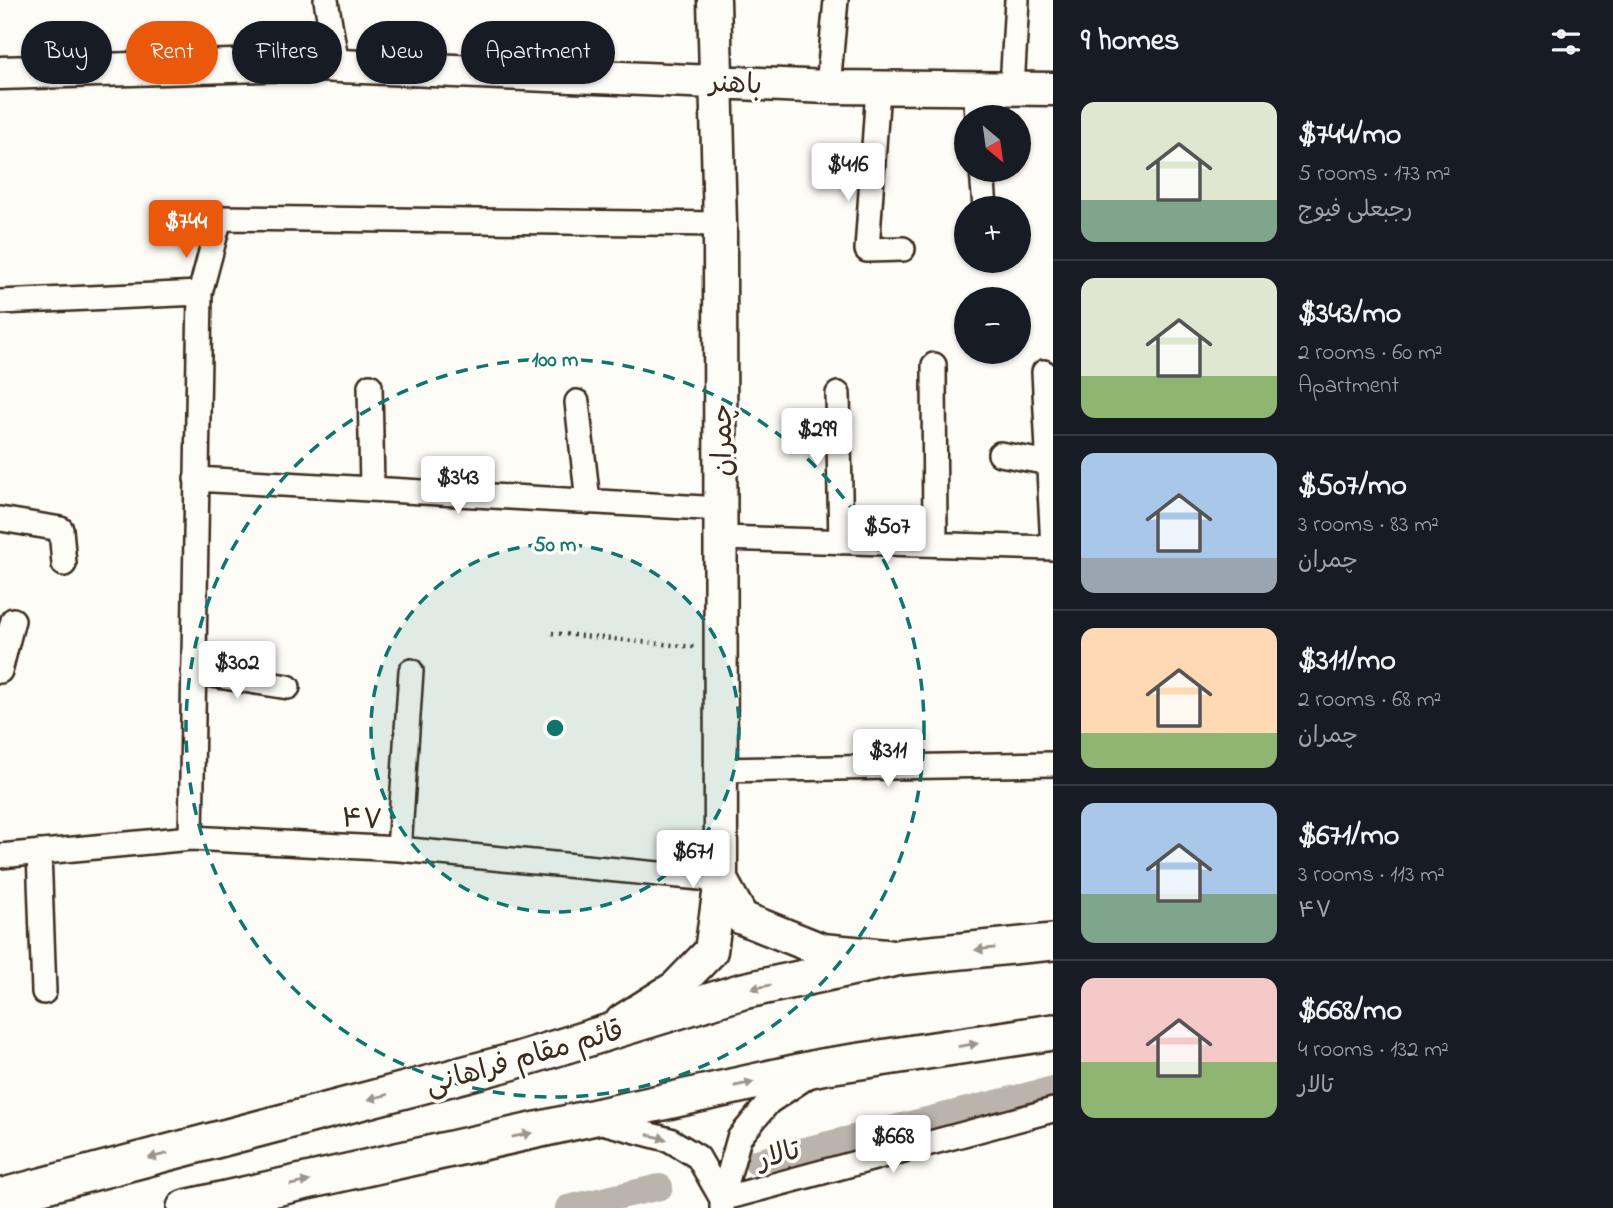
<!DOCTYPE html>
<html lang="en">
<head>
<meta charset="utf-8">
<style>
	body { margin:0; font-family:"Indie Flower","Playpen Sans Arabic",sans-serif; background:#20242c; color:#f1f3f6; height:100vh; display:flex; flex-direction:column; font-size:26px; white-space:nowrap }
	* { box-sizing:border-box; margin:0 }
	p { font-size:23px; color:#9ea1a6 }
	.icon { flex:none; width:38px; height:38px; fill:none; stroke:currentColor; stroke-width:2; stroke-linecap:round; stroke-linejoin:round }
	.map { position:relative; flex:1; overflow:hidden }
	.details { display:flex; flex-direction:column; background:#171b24; width:560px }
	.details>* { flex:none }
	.banner { position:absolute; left:21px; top:21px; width:665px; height:63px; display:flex; gap:14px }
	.needle { width:46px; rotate:151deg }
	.controls { position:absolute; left:954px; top:105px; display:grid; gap:14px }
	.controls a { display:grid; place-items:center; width:77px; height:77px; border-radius:50%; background:#171b24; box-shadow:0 2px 5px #0004; font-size:35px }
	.price { position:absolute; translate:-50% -60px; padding:0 16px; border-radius:7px; background:#fff; color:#222; font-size:23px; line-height:46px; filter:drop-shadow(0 2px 4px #0008) }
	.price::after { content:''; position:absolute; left:50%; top:42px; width:21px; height:16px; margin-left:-10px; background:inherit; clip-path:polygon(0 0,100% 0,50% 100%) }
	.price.on { background:#ea580c; color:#fff }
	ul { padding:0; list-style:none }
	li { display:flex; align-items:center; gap:21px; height:175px; padding:0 28px }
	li+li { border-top:2px solid #363941 }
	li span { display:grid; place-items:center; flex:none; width:196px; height:140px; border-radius:14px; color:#555 }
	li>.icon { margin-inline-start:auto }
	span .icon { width:84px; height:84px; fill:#fffc; stroke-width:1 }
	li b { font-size:30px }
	h2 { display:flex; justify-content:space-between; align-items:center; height:84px; padding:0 28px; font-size:30px }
	.tag { padding:0 24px; border-radius:32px; background:#171b24; box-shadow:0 2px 5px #0004; font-size:24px; line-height:63px }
	.tag.on { background:#ea580c; color:#fff }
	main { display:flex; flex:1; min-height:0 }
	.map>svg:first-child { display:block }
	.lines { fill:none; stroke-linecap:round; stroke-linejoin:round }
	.canal { stroke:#bbb4ad; stroke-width:26 }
	.street-casing { stroke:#3b2a1e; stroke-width:28 }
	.secondary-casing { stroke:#3b2a1e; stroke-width:37 }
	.primary-casing { stroke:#3b2a1e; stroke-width:40 }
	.path { stroke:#3b2a1e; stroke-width:4.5; stroke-dasharray:2 5; stroke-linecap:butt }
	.street { stroke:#fdfcf7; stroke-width:23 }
	.secondary { stroke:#fdfcf7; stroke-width:32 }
	.primary { stroke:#fdfcf7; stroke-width:35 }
	.oneway { fill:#9c938a }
	.ring { fill:none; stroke:#0f766e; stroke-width:3.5; stroke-dasharray:12 9 }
	.labels { text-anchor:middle; stroke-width:7; stroke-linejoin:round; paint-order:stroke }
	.street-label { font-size:28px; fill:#3b2a1e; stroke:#fdfcf7 }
	.centre { fill:#0f766e; stroke:#fdfcf7; stroke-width:3.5 }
	.ring-label { font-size:21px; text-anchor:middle; font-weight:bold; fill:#0f766e; stroke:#fdfcf7; stroke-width:7; stroke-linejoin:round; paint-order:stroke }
</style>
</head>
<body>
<main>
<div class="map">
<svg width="1053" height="1208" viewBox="0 0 1053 1208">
	<rect width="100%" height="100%" fill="#fdfcf7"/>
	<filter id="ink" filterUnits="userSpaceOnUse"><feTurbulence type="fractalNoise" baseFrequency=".0143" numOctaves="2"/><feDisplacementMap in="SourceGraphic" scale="14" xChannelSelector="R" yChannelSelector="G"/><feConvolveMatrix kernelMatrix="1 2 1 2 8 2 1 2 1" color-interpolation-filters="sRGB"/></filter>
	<g filter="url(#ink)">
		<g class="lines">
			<path class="canal" d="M 756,1162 L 1053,1089
				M 568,1208 L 660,1187"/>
			<defs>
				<path id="street" d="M 326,0 L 337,65
					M 828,87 L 836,0
					M 878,88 L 867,250 L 903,249
					M 975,88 L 977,117
					M 1012,88 L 1017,0
					M 982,170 L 985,208
					M 0,302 L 200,293
					M 934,365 L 935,544
					M 370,386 L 372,489
					M 838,394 L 841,542
					M 577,402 L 588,502
					M 1000,454 L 1049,463
					M 196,479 L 721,509
					M 0,519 L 61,529 L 64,564
					M 721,538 L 1053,548 L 1044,372
					M 0,671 L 13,620
					M 193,672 L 288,687
					M 722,770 L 1053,764
					M 191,838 L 200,293 L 220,218 L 720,224
					M 399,849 L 411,671
					M 39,852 L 44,992
					M 0,856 L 191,838 L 399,849 L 721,880
					M 594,1120 L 670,1140 L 698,1157 L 722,1199 L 739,1138 L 769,1102 L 805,1078
					M 722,1208 L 722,1199 L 1053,1110"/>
				<path id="secondary" d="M 714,0 L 720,224 L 721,880
					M 0,73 L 294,64 L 828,87 L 1053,89
					M 622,1021 L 676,987 L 711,951 L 721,880 L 742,918 L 822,950 L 886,956"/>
				<path id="primary" d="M 0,1197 L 511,1062 L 743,991 L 901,957 L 1053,942
					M 185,1208 L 821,1067 L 1053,1032"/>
			</defs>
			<use href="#street" class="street-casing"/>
			<use href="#secondary" class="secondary-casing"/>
			<use href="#primary" class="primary-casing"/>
			<path class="path" d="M 552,633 L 694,647"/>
			<use href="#street" class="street"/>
			<use href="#secondary" class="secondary"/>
			<use href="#primary" class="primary"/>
		</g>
		<defs><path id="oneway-solid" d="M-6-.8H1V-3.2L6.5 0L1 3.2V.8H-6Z" transform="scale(1.75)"/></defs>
		<g class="oneway">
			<use href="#oneway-solid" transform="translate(985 949) rotate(174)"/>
			<use href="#oneway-solid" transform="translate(761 987) rotate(168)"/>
			<use href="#oneway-solid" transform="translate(968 1045) rotate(-9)"/>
			<use href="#oneway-solid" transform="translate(744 1084) rotate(-13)"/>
			<use href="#oneway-solid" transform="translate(378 1097) rotate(165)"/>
			<use href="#oneway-solid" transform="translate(522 1135) rotate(-12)"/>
			<use href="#oneway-solid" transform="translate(657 1137) rotate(14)"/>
			<use href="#oneway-solid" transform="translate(158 1156) rotate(165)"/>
			<use href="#oneway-solid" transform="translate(300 1183) rotate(-12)"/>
		</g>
	</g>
	<circle cx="555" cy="728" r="184" fill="#0f766e" fill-opacity=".12"/>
	<g class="ring">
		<circle cx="555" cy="728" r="184"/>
		<circle cx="555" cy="728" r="369"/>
	</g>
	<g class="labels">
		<g class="street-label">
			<text transform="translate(736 82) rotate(3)" y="10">باهنر</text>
			<text transform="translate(721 440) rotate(-90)" y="10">چمران</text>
			<text transform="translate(362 817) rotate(3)" y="10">۴۷</text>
			<text transform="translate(524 1056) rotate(-16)" y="10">قائم مقام فراهانی</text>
			<text transform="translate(778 1153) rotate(-15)" y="10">تالار</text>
		</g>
	</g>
	<circle cx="555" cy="728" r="10" class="centre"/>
	<g class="ring-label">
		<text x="555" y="366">100 m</text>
		<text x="555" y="551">50 m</text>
	</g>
</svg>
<div class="controls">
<a><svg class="needle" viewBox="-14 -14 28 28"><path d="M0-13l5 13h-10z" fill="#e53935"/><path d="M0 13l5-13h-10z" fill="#9ea1a6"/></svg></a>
<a>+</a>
<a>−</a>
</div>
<b class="price" style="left:848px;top:203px">$416</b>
<b class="price on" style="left:186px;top:260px">$744</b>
<b class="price" style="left:817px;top:468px">$299</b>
<b class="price" style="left:458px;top:516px">$343</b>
<b class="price" style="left:887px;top:565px">$507</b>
<b class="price" style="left:237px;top:701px">$302</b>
<b class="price" style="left:888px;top:789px">$311</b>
<b class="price" style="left:693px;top:890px">$671</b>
<b class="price" style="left:893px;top:1175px">$668</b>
<div class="banner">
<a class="tag">Buy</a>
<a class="tag on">Rent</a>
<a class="tag">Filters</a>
<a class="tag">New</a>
<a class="tag">Apartment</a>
</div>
</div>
<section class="details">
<h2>9 homes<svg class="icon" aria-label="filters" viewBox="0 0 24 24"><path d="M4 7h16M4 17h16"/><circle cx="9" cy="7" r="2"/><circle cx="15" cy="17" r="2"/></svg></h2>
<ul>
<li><span style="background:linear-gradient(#dfe7d0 70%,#7fa58c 0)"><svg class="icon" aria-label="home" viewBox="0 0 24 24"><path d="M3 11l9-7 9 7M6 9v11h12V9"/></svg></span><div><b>$744/mo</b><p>5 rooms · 173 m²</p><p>رجبعلی فیوج</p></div></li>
<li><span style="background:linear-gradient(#dfe7d0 70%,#8fb573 0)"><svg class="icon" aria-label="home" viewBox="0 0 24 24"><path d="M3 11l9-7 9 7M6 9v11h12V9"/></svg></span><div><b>$343/mo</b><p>2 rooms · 60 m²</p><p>Apartment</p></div></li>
<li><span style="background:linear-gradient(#a9c7e8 75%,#9aa5b1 0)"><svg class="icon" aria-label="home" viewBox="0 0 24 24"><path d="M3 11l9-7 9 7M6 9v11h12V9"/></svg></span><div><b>$507/mo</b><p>3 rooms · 83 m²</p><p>چمران</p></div></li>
<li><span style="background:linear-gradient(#ffd9b3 75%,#8fb573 0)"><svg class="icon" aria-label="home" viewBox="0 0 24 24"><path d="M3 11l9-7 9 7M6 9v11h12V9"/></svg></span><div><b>$311/mo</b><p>2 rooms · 68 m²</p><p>چمران</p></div></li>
<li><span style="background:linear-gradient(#a9c7e8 65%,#7fa58c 0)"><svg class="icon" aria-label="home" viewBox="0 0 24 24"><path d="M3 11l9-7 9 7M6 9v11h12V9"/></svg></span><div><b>$671/mo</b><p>3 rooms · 113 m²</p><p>۴۷</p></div></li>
<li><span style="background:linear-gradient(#f6c9c9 60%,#8fb573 0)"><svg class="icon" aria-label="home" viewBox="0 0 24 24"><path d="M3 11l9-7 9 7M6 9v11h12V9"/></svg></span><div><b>$668/mo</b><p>4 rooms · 132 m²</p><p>تالار</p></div></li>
</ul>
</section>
</main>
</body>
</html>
